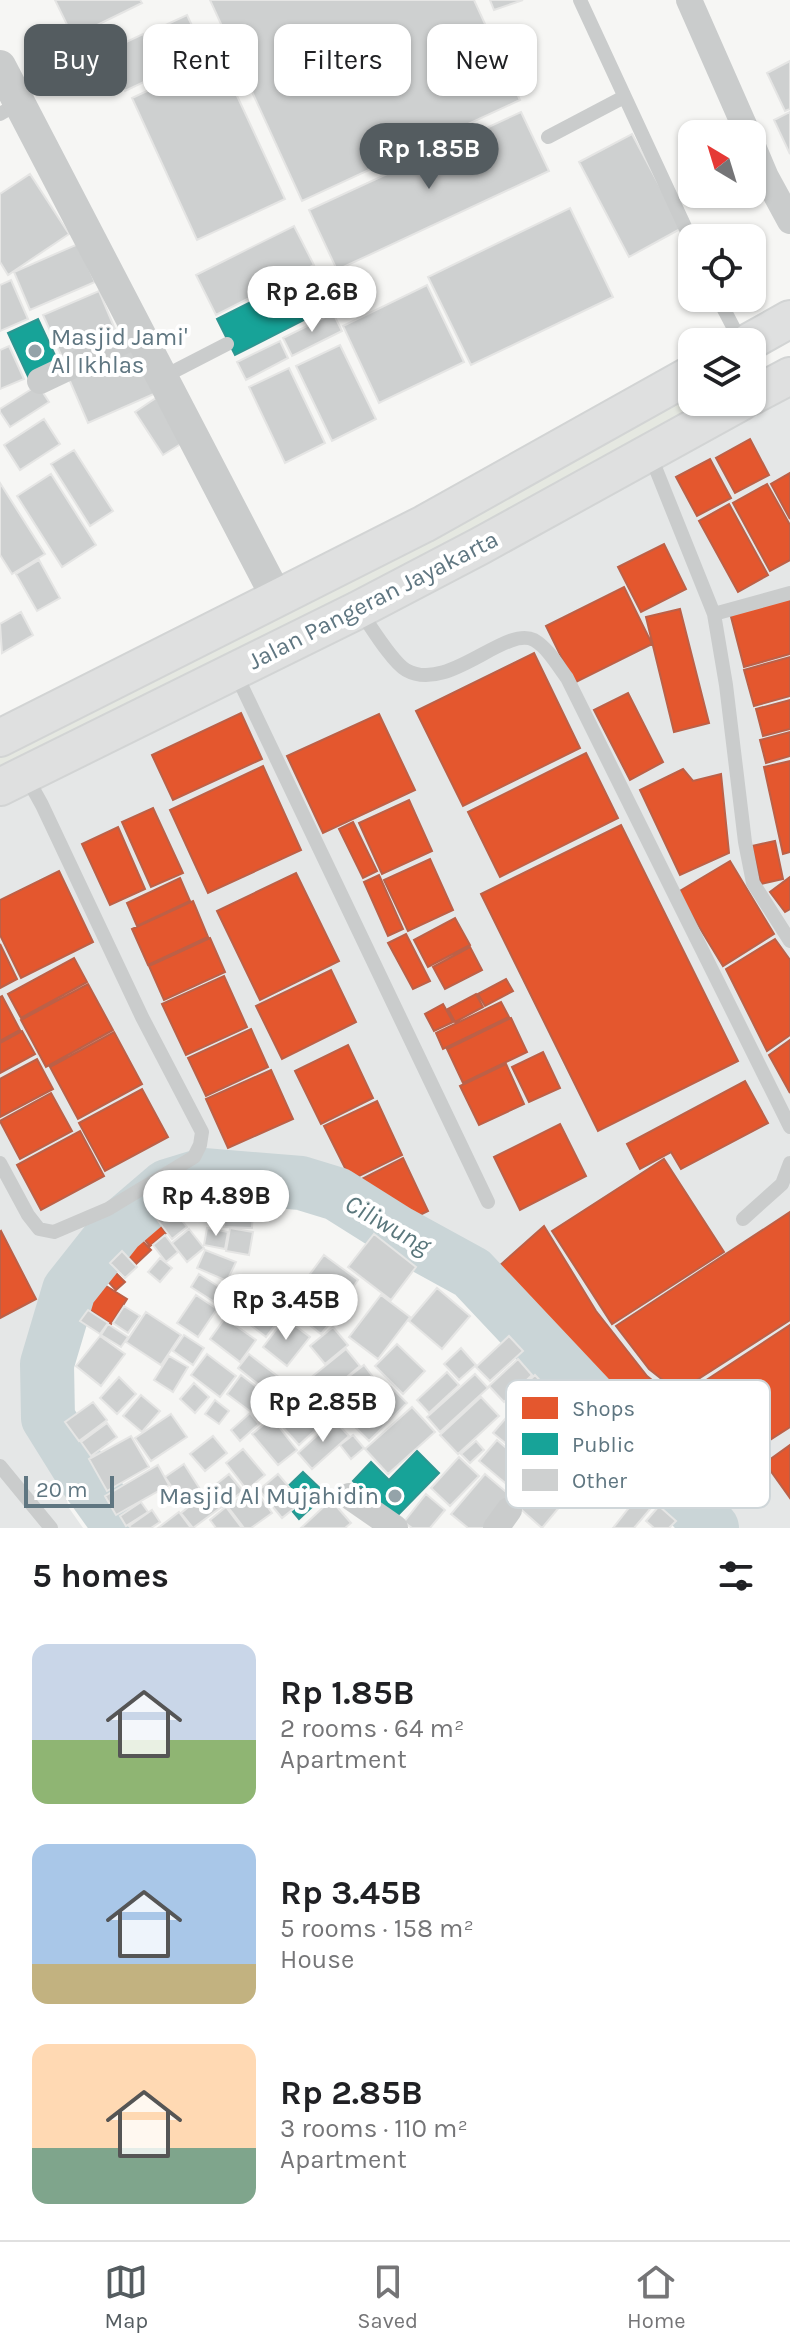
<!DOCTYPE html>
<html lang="en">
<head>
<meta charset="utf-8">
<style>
	body { margin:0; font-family:Karla,sans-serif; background:#f2f2f2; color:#202124; height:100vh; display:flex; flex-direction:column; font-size:30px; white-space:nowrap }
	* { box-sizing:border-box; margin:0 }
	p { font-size:26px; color:#757577 }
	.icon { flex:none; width:44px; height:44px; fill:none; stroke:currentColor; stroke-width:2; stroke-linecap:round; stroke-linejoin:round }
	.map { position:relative; height:1528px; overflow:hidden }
	.details { display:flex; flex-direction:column; background:#fff; flex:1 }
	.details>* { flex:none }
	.hud { position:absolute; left:24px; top:24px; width:742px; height:72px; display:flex; gap:16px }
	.needle { width:52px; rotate:322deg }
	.controls { position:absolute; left:678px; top:120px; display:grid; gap:16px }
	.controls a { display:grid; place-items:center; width:88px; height:88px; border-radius:16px; background:#fff; box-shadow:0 2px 6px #0004; font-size:40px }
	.scale { position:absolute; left:24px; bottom:20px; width:90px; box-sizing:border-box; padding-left:8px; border:4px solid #5f7681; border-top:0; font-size:22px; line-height:28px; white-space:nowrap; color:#5f7681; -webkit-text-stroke:6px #fff; paint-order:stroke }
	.price { position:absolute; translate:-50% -68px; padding:0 18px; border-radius:28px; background:#fff; color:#222; font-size:26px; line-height:52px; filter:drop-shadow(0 2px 4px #0008) }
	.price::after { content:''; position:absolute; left:50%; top:48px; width:24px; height:18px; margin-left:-12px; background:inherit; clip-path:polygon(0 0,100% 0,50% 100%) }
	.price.active { background:#545c60; color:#fff }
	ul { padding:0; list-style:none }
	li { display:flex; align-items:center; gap:24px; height:200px; padding:0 32px }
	li span { display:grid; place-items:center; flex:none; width:224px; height:160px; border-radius:16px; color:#555 }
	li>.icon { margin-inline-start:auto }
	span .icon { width:96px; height:96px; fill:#fffc; stroke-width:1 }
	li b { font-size:34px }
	h2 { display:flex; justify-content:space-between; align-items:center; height:96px; padding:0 32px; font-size:34px }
	.chip { padding:0 28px; border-radius:16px; background:#fff; box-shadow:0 2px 6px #0004; font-size:28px; line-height:72px }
	.chip.active { background:#545c60; color:#fff }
	.menu { display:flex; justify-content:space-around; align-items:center; height:112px; border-top:2px solid #e0e0e0; background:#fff; font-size:22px; color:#757577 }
	.menu a { display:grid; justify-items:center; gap:4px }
	.menu .active { color:#545c60 }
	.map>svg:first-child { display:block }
	.built { fill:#e5e7e7 }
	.green { fill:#e5e8e1 }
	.shops { fill:#e4572e; stroke:#bc6047; stroke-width:2 }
	.public { fill:#17a398; stroke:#2d9691; stroke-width:2 }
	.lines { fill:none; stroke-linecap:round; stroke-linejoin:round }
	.river { stroke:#cad5d7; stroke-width:54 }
	.building { fill:#ced0d0; stroke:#e5e5e4; stroke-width:2 }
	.secondary-casing { stroke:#d2d4d4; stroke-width:40 }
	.service { stroke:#cacccc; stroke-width:14 }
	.minor { stroke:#cacccc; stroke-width:26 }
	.tertiary { stroke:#cacccc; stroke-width:32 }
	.secondary { stroke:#dfe0e0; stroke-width:36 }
	.poi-dot { fill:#94a3a9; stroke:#fff; stroke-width:3 }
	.labels { text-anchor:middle; stroke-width:8; stroke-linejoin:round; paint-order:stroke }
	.poi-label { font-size:24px; fill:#5f7681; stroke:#fff; text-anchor:start }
	.street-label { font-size:24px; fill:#5f7681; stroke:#fff }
	.water-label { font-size:26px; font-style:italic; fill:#5a777c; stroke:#fff }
	.key { fill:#fff; stroke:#cfd6d9; stroke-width:2 }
	.key-label { font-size:22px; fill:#5f7681 }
</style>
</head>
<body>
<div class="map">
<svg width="790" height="1528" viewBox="0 0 790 1528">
	<rect width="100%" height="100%" fill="#f6f6f4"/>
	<path class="built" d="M 790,377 L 790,1528 L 725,1528 L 422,1220 L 218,1171 L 122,1243 L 35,1381 L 69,1508 L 83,1528 L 0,1528 L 0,788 Z"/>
	<path class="green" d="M 692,374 L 692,402 L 740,402 L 0,788 L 0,738 Z"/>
	<path class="shops" d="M 750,439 L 769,475 L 735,493 L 716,458 Z
		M 710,459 L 731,498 L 697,516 L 676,477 Z
		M 790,473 L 790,519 L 771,484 Z
		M 767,484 L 790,525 L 790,560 L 770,571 L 733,503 Z
		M 729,504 L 768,575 L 738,592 L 699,521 Z
		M 664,544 L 686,589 L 641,612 L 618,567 Z
		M 624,587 L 652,644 L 574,683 L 546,626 Z
		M 790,597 L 790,654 L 744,667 L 730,613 Z
		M 680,609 L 709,723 L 674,732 L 646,617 Z
		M 534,653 L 580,748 L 463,806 L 416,711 Z
		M 790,657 L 790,696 L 754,706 L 744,670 Z
		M 628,693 L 663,762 L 630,780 L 594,710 Z
		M 790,700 L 790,729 L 763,736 L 756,709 Z
		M 241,713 L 262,759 L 173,800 L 152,755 Z
		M 379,714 L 415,790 L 323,833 L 287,756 Z
		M 790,732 L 790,756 L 766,763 L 760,740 Z
		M 586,753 L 618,818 L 500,877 L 468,812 Z
		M 790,761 L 790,852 L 783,854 L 764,767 Z
		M 263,766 L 301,850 L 208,893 L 170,810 Z
		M 683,769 L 693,781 L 721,774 L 729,853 L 680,875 L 640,790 Z
		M 409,800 L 432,851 L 382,874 L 359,823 Z
		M 153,808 L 183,873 L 151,887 L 122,822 Z
		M 353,822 L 377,871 L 363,878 L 339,829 Z
		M 621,825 L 738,1061 L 598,1131 L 481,894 Z
		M 118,827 L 145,889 L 110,905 L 82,844 Z
		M 775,841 L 783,879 L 761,884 L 752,846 Z
		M 430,859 L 453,910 L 408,931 L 384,880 Z
		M 730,861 L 774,934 L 723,966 L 678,892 Z
		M 59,871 L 93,942 L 21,978 L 0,935 L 0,900 Z
		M 296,873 L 339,961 L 260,1000 L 217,911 Z
		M 379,875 L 403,929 L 388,936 L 364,882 Z
		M 790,877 L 790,909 L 785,912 L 770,892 Z
		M 180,878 L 190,901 L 137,926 L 127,903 Z
		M 193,901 L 208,937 L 148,965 L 132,929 Z
		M 455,918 L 470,945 L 428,967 L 414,940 Z
		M 406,934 L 430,981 L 413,989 L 388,943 Z
		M 210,938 L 225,972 L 164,1000 L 149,966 Z
		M 775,939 L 790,960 L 790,1035 L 767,1051 L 726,969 Z
		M 0,944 L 17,979 L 0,988 Z
		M 470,947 L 482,970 L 445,989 L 433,967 Z
		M 74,958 L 87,982 L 21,1018 L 8,994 Z
		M 331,970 L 356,1022 L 282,1059 L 256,1006 Z
		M 224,976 L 247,1027 L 186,1055 L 162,1004 Z
		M 506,979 L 513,991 L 485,1006 L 478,994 Z
		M 88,984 L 113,1030 L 46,1067 L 21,1020 Z
		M 476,994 L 483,1007 L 455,1022 L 448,1009 Z
		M 2,996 L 20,1030 L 0,1041 L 0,997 Z
		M 501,1002 L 509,1017 L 443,1049 L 436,1033 Z
		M 443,1004 L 453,1022 L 434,1031 L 425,1014 Z
		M 511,1018 L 527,1052 L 463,1083 L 447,1049 Z
		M 251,1029 L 268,1067 L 206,1096 L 188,1058 Z
		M 22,1031 L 35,1054 L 0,1073 L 0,1043 Z
		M 114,1032 L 142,1084 L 78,1119 L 50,1067 Z
		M 790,1040 L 790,1093 L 769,1055 Z
		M 348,1045 L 373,1098 L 321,1124 L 295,1071 Z
		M 543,1052 L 560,1088 L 529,1102 L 512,1067 Z
		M 37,1059 L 53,1089 L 0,1117 L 0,1079 Z
		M 506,1064 L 524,1104 L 479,1125 L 460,1086 Z
		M 271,1070 L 293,1119 L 228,1148 L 206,1099 Z
		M 745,1081 L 768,1123 L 681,1169 L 671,1152 L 640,1169 L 627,1144 Z
		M 142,1089 L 168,1137 L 105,1171 L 79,1123 Z
		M 51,1093 L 72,1131 L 20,1159 L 0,1121 Z
		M 377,1101 L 402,1155 L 351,1180 L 324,1126 Z
		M 560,1124 L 586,1176 L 520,1210 L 494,1157 Z
		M 80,1131 L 104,1176 L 41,1210 L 17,1165 Z
		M 403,1158 L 428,1211 L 393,1228 L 385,1211 L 376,1215 L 366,1195 L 353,1202 L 346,1187 Z
		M 664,1159 L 724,1252 L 612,1324 L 552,1231 Z
		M 790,1212 L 790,1320 L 678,1392 L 649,1369 L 616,1326 Z
		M 152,1214 L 166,1233 L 150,1246 L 135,1228 Z
		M 544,1226 L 596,1311 L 647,1376 L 680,1403 L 709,1453 L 674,1484 L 488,1276 Z
		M 1,1231 L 36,1299 L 0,1318 L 0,1232 Z
		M 133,1231 L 151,1250 L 136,1264 L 118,1245 Z
		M 108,1265 L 125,1282 L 116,1290 L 100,1273 Z
		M 95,1279 L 127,1299 L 111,1324 L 79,1303 Z
		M 790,1325 L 790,1427 L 728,1467 L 682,1396 Z
		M 790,1445 L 790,1498 L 765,1463 Z"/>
	<path class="public" d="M 316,269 L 333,305 L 235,355 L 217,319 Z
		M 38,319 L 61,368 L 31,383 L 8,333 Z
		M 417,1451 L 439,1473 L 393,1520 L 353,1481 L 371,1462 L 389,1480 Z
		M 303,1472 L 326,1494 L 299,1519 L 279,1495 Z"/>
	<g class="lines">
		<path class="river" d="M 121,1528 L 86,1479 L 48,1418 L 47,1364 L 69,1290 L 118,1228 L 167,1186 L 203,1175 L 301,1183 L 337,1194 L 399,1233 L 472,1273 L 712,1528"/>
	</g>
	<path class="building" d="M 55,0 L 140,0 L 142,3 L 73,37 Z
		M 210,0 L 474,0 L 520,100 L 302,201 Z
		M 490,0 L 523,0 L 494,10 Z
		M 187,15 L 204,51 L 165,70 L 148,33 Z
		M 143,34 L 161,74 L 125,91 L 107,51 Z
		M 219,57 L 285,199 L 197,240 L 132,98 Z
		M 790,61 L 790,109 L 785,111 L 767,73 Z
		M 521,112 L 549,171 L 337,270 L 309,210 Z
		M 790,112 L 790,154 L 774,120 Z
		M 632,134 L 682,228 L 629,257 L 579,162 Z
		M 30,174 L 69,234 L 8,275 L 0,262 L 0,194 Z
		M 570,208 L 613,297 L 471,365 L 428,277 Z
		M 294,226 L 314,265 L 216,315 L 196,275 Z
		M 78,244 L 95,282 L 30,310 L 14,272 Z
		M 11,280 L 28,319 L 0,331 L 0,285 Z
		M 427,285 L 464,362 L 379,403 L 343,326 Z
		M 99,291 L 117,334 L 62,357 L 43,315 Z
		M 333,313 L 342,331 L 292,356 L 283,338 Z
		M 280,341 L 288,358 L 246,380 L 237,362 Z
		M 134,343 L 156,393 L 88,423 L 66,372 Z
		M 340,345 L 376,419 L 332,441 L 296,366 Z
		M 9,346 L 24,379 L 0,389 L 0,350 Z
		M 289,368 L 325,443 L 285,463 L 249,387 Z
		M 38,385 L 49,402 L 10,427 L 0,412 L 0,409 Z
		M 156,398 L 184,442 L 163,455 L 135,412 Z
		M 44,419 L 60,444 L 20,470 L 4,445 Z
		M 74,450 L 113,511 L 90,526 L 51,464 Z
		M 51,474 L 96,545 L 62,567 L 17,496 Z
		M 0,483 L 45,554 L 12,574 L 0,555 Z
		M 39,560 L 60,598 L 37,611 L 16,574 Z
		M 21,612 L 33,635 L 2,653 L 0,624 Z
		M 226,1198 L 254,1199 L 252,1228 L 224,1227 Z
		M 171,1207 L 187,1227 L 172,1239 L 156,1218 Z
		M 207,1228 L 228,1232 L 225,1249 L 204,1245 Z
		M 230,1228 L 253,1232 L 249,1255 L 226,1251 Z
		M 189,1229 L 204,1248 L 187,1262 L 172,1243 Z
		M 374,1234 L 416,1267 L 391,1300 L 348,1267 Z
		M 165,1235 L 178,1252 L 166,1262 L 153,1245 Z
		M 205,1250 L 236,1262 L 227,1281 L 197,1268 Z
		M 122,1251 L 137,1267 L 125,1278 L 110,1263 Z
		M 324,1255 L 358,1280 L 341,1304 L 307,1278 Z
		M 160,1258 L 172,1268 L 160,1282 L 148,1272 Z
		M 199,1274 L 224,1290 L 216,1303 L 191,1287 Z
		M 242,1286 L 253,1294 L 234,1317 L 224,1309 Z
		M 263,1287 L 289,1307 L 266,1337 L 240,1317 Z
		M 312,1287 L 340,1311 L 321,1334 L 292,1311 Z
		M 437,1288 L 470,1316 L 442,1349 L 409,1321 Z
		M 196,1295 L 217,1309 L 198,1337 L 177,1323 Z
		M 381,1295 L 410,1317 L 378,1359 L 349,1337 Z
		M 124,1306 L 140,1316 L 128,1333 L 113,1323 Z
		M 88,1310 L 108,1323 L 100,1334 L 80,1321 Z
		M 146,1312 L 181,1335 L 161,1365 L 126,1342 Z
		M 225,1318 L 256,1340 L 240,1362 L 210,1339 Z
		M 285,1318 L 310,1337 L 287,1366 L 263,1347 Z
		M 108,1324 L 128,1337 L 121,1347 L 101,1335 Z
		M 333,1327 L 348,1345 L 325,1364 L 310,1346 Z
		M 184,1335 L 204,1348 L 193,1365 L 173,1351 Z
		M 100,1336 L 125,1354 L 101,1386 L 76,1366 Z
		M 509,1336 L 523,1351 L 490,1381 L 476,1367 Z
		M 397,1344 L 425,1371 L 403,1394 L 375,1366 Z
		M 461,1348 L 476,1365 L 459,1380 L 444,1364 Z
		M 346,1349 L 360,1366 L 324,1396 L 309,1379 Z
		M 207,1354 L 236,1376 L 220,1397 L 191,1375 Z
		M 249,1354 L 280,1378 L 269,1393 L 238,1368 Z
		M 169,1356 L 188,1367 L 173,1392 L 154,1380 Z
		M 518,1359 L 532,1375 L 504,1402 L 489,1386 Z
		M 364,1365 L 382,1389 L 356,1407 L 339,1384 Z
		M 447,1372 L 459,1385 L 429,1413 L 417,1400 Z
		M 475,1374 L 488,1388 L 440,1432 L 427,1417 Z
		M 241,1375 L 266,1394 L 251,1412 L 227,1394 Z
		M 535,1375 L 545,1386 L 516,1413 L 506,1402 Z
		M 119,1377 L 136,1394 L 117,1414 L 100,1398 Z
		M 310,1382 L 336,1411 L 323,1424 L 296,1394 Z
		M 194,1383 L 209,1397 L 195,1413 L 180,1399 Z
		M 391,1387 L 407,1403 L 369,1441 L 353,1425 Z
		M 337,1388 L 353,1406 L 343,1416 L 326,1398 Z
		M 293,1393 L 321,1425 L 299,1445 L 271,1414 Z
		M 141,1395 L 160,1411 L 142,1432 L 123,1416 Z
		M 481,1397 L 499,1416 L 458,1454 L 440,1435 Z
		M 215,1400 L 229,1411 L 219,1424 L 205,1414 Z
		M 93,1402 L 107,1420 L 79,1441 L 65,1422 Z
		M 412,1407 L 435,1432 L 388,1474 L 365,1449 Z
		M 511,1412 L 556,1449 L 538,1470 L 493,1433 Z
		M 250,1413 L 259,1424 L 240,1441 L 231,1430 Z
		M 171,1414 L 187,1437 L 151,1461 L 135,1438 Z
		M 272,1418 L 297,1450 L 278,1465 L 252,1434 Z
		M 334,1420 L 349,1436 L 312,1469 L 298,1453 Z
		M 107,1423 L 117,1437 L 91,1456 L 81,1442 Z
		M 353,1435 L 364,1448 L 351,1459 L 340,1445 Z
		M 131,1436 L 149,1467 L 107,1491 L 89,1459 Z
		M 213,1436 L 227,1453 L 205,1471 L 190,1454 Z
		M 497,1440 L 533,1471 L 516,1492 L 479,1461 Z
		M 476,1441 L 484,1450 L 470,1463 L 461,1454 Z
		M 243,1449 L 265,1475 L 247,1490 L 226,1463 Z
		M 459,1457 L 479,1476 L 450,1506 L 431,1488 Z
		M 184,1464 L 200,1489 L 182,1502 L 165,1477 Z
		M 158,1465 L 169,1485 L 116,1515 L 105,1496 Z
		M 229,1474 L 243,1491 L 222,1507 L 209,1490 Z
		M 278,1474 L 302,1502 L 282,1518 L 259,1490 Z
		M 485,1474 L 512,1497 L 486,1528 L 468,1528 L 451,1514 Z
		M 540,1476 L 567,1498 L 542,1528 L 516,1505 Z
		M 254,1488 L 272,1513 L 251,1528 L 244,1528 L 228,1507 Z
		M 643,1490 L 657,1501 L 634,1528 L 613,1528 Z
		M 207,1492 L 220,1508 L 193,1528 L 181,1513 Z
		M 426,1494 L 445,1510 L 430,1528 L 412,1528 L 404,1522 Z
		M 331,1500 L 351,1523 L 345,1528 L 301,1528 Z
		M 141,1502 L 148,1512 L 126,1526 L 120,1516 Z
		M 659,1506 L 676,1521 L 669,1528 L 654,1528 L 646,1521 Z
		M 226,1507 L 242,1528 L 216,1528 L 210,1520 Z
		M 152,1510 L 160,1522 L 151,1528 L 131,1528 L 129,1526 Z
		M 179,1512 L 191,1528 L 158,1528 Z"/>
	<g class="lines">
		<defs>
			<path id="secondary" d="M 749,342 L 790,319
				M 752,396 L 790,376
				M 0,738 L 424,524 L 692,374
				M 0,787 L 358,610 L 480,546 L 741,402"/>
		</defs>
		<use href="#secondary" class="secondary-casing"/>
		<path class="service" d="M 580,0 L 692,242
			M 0,114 L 19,103
			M 548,137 L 624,97
			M 718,298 L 741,342
			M 161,378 L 227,344
			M 649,452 L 714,614 L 726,685 L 745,842 L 753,883 L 790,941
			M 360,611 C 370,625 392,662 406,670 C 448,694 505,625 534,640 C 548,648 558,666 567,678 L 790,1127
			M 714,614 L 790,593
			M 235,672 L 488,1202
			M 0,1163 L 28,1215 L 39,1229 L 54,1232 L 108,1209 L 194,1157 L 200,1145 L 202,1132 L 142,1017 L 42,805 L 26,776
			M 743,1219 L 782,1184 L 790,1163
			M 0,1466 L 51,1528"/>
		<path class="minor" d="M 689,0 L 748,134
			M 752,144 L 766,177 L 790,221
			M 40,381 L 139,334
			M 349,1496 L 395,1528
			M 496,1528 L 509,1510"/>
		<path class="tertiary" d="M 0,66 L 277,598"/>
		<use href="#secondary" class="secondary"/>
	</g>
	<g class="poi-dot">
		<circle cx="35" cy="351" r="8"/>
		<circle cx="395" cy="1496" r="8"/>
	</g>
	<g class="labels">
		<g class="poi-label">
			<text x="51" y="345">Masjid Jami'<tspan x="51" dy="28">Al Ikhlas</tspan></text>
			<text x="379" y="1504" text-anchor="end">Masjid Al Mujahidin</text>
		</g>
		<g class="street-label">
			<text transform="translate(373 600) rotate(-27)" y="8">Jalan Pangeran Jayakarta</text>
		</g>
		<g class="water-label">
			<text transform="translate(388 1224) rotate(30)" y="9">Ciliwung</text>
		</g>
	</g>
	<rect x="506" y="1380" width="264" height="128" rx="12" class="key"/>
	<rect x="522" y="1397" width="36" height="22" fill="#e4572e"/>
	<rect x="522" y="1433" width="36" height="22" fill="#17a398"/>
	<rect x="522" y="1469" width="36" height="22" fill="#ced0d0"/>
	<g class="key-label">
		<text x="572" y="1416">Shops</text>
		<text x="572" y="1452">Public</text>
		<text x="572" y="1488">Other</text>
	</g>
</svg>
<div class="controls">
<a><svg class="needle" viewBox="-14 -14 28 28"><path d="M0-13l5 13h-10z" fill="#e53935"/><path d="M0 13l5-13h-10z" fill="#757577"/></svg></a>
<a><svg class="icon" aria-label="locate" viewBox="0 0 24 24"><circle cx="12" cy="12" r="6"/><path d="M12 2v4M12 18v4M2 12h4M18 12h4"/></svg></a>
<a><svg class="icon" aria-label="layers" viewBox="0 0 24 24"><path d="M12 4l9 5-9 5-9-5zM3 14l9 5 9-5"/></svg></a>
</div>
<div class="scale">20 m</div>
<b class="price active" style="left:429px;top:191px">Rp 1.85B</b>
<b class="price" style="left:312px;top:334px">Rp 2.6B</b>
<b class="price" style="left:216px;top:1238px">Rp 4.89B</b>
<b class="price" style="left:286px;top:1342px">Rp 3.45B</b>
<b class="price" style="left:323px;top:1444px">Rp 2.85B</b>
<div class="hud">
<a class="chip active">Buy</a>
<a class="chip">Rent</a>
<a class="chip">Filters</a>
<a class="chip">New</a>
</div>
</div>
<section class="details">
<h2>5 homes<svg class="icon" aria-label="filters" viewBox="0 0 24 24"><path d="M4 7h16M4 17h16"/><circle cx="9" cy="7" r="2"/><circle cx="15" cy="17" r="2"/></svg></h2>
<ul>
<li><span style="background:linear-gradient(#c9d6e8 60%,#8fb573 0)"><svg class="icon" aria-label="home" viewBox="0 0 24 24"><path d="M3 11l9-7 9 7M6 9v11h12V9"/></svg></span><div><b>Rp 1.85B</b><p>2 rooms · 64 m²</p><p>Apartment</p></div></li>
<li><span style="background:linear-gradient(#a9c7e8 75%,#c2b280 0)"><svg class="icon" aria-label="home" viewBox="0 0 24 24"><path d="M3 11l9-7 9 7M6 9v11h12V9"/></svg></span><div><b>Rp 3.45B</b><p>5 rooms · 158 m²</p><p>House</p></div></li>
<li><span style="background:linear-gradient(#ffd9b3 65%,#7fa58c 0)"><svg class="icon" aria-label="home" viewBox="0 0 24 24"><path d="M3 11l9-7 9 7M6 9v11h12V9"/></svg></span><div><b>Rp 2.85B</b><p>3 rooms · 110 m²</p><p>Apartment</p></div></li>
</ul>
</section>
<nav class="menu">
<a class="active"><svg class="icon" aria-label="map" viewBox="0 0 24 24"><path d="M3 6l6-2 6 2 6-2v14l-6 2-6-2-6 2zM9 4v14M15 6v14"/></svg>Map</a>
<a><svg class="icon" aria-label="saved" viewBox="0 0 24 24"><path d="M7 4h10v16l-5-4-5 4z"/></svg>Saved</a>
<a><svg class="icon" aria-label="home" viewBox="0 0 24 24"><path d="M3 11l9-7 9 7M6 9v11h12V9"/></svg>Home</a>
</nav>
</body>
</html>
